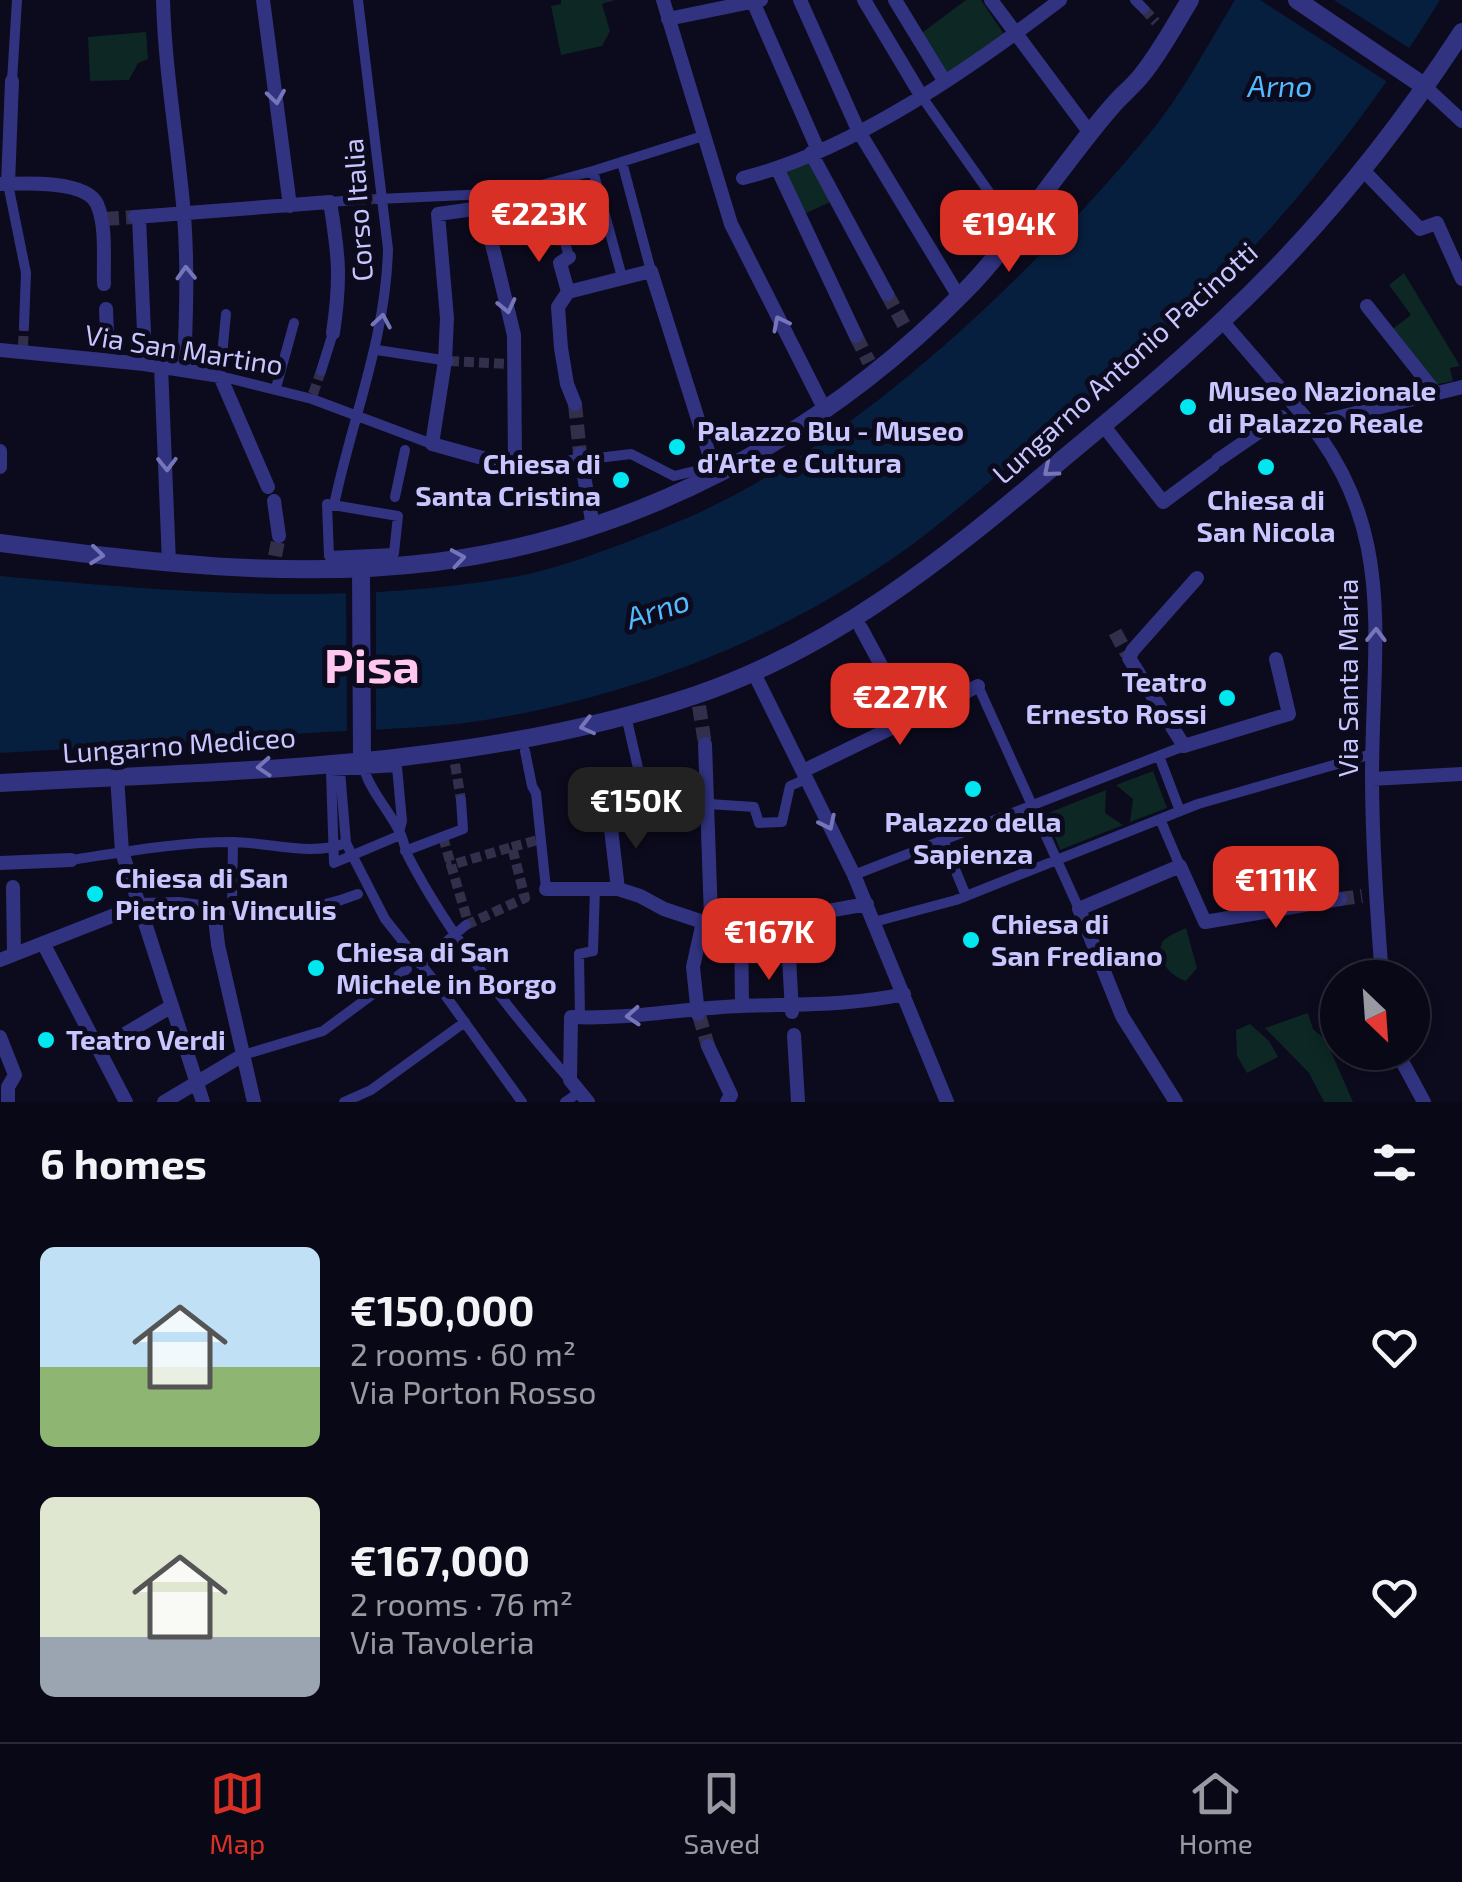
<!DOCTYPE html>
<html lang="en">
<head>
<meta charset="utf-8">
<style>
	body { margin:0; font-family:"Exo 2",sans-serif; background:#12111f; color:#f1f3f6; height:100vh; display:flex; flex-direction:column; font-size:38px; white-space:nowrap }
	* { box-sizing:border-box; margin:0 }
	p { font-size:32px; color:#999aa1 }
	.icon { flex:none; width:55px; height:55px; fill:none; stroke:currentColor; stroke-width:2; stroke-linecap:round; stroke-linejoin:round }
	.map { position:relative; height:1102px; overflow:hidden }
	.panel { display:flex; flex-direction:column; background:#090816; flex:1 }
	.panel>* { flex:none }
	.needle { width:65px; rotate:155deg }
	.fabs { position:absolute; left:1320px; top:960px; display:grid; gap:20px }
	.fabs a { display:grid; place-items:center; width:110px; height:110px; border-radius:50%; background:#090816; box-shadow:0 5px 15px #0003,0 0 0 2px #292935; font-size:50px }
	.price { position:absolute; translate:-50% -85px; padding:0 22px; border-radius:20px; background:#d93025; color:#fff; font-size:32px; line-height:65px; filter:drop-shadow(0 2px 5px #0008) }
	.price::after { content:''; position:absolute; left:50%; top:60px; width:30px; height:22px; margin-left:-15px; background:inherit; clip-path:polygon(0 0,100% 0,50% 100%) }
	.price.active { background:#222; color:#fff }
	ul { padding:0; list-style:none }
	li { display:flex; align-items:center; gap:30px; height:250px; padding:0 40px }
	li span { display:grid; place-items:center; flex:none; width:280px; height:200px; border-radius:15px; color:#555 }
	li>.icon { margin-inline-start:auto }
	span .icon { width:120px; height:120px; fill:#fffc; stroke-width:1 }
	li b { font-size:42px }
	h2 { display:flex; justify-content:space-between; align-items:center; height:120px; padding:0 40px; font-size:42px }
	.dock { display:flex; justify-content:space-around; align-items:center; height:140px; border-top:2px solid #292935; background:#090816; font-size:28px; color:#999aa1 }
	.dock a { display:grid; justify-items:center; gap:5px }
	.dock .active { color:#d93025 }
	.map>svg:first-child { display:block }
	.green { fill:#0c2724 }
	.water { fill:#071f3e }
	.pier { fill:#0c0a1d }
	.lines { fill:none; stroke-linecap:round; stroke-linejoin:round }
	.pedestrian-tunnel { stroke:#322f4a; stroke-width:10; stroke-dasharray:10 5; stroke-linecap:butt }
	.minor-tunnel { stroke:#322f4a; stroke-width:14; stroke-dasharray:14 7; stroke-linecap:butt }
	.pedestrian { stroke:#313380; stroke-width:10 }
	.minor { stroke:#313380; stroke-width:14 }
	.tertiary { stroke:#313380; stroke-width:18 }
	.oneway { stroke:#7575b9 }
	.poi-dot { fill:#00e7f0; stroke:#0c0a1d; stroke-width:4 }
	.labels { text-anchor:middle; stroke-width:10; stroke-linejoin:round; paint-order:stroke }
	.street-label { font-size:28px; fill:#c8c5ff; stroke:#0c0a1d }
	.poi-label { font-size:28px; font-weight:bold; fill:#c8c5ff; stroke:#0c0a1d; text-anchor:start }
	.water-label { font-size:30px; font-style:italic; fill:#53baff; stroke:#0c0a1d }
	.town-label { font-size:48px; font-weight:bold; fill:#ffc7ee; stroke:#0c0a1d }
</style>
</head>
<body>
<div class="map">
<svg width="1462" height="1102" viewBox="0 0 1462 1102">
	<rect width="100%" height="100%" fill="#0c0a1d"/>
	<path class="green" d="M 561,0 L 615,0 L 602,4 L 610,31 L 602,46 L 561,55 L 551,6 L 561,4 Z
		M 966,0 L 981,0 L 1006,37 L 946,79 L 919,35 Z
		M 146,32 L 148,59 L 138,63 L 129,80 L 90,81 L 88,37 Z
		M 809,161 L 830,202 L 802,215 L 783,173 Z
		M 1404,273 L 1460,366 L 1450,368 L 1453,381 L 1434,385 L 1390,331 L 1411,315 L 1389,285 Z
		M 1153,771 L 1167,808 L 1130,822 L 1133,799 L 1116,785 Z
		M 1106,790 L 1105,813 L 1123,825 L 1060,850 L 1046,814 Z
		M 1186,928 L 1197,968 L 1186,981 C 1171,977 1153,958 1163,941 C 1167,936 1180,931 1186,928 Z
		M 1308,1013 L 1313,1029 L 1326,1040 L 1353,1102 L 1324,1102 L 1309,1073 L 1265,1028 Z
		M 1250,1024 L 1269,1041 L 1278,1057 L 1247,1073 L 1237,1056 L 1236,1030 Z"/>
	<path class="water" d="M 1235,0 L 1440,0 C 1371,112 1288,217 1193,309 C 1145,355 1093,396 1042,438 C 998,474 955,513 909,547 C 820,611 721,659 616,690 C 562,706 504,719 447,725 C 402,729 356,730 310,733 C 207,741 103,747 0,753 L 0,576 C 172,592 348,607 519,576 C 555,569 592,555 627,542 C 657,530 688,519 717,504 C 874,426 1038,268 1150,133 C 1183,93 1208,44 1235,0 Z"/>
	<path class="pier" d="M 1260,0 L 1334,0 L 1414,51 L 1392,85 Z
		M 376,586 L 376,735 L 347,736 L 346,587 Z"/>
	<g class="lines">
		<path class="pedestrian-tunnel" d="M 1144,9 L 1156,22
			M 356,200 L 378,199
			M 23,346 L 24,326
			M 449,361 L 509,364
			M 313,394 L 321,371
			M 455,764 L 461,800
			M 443,837 L 451,865
			M 512,847 L 538,840
			M 466,925 L 525,898 L 512,847 L 451,865 L 468,922"/>
		<path class="minor-tunnel" d="M 105,219 L 135,217
			M 887,294 L 905,327
			M 107,335 L 108,352
			M 856,336 L 869,362
			M 144,354 L 144,332
			M 575,404 L 580,454
			M 275,556 L 279,536
			M 1115,632 L 1127,654
			M 699,706 L 705,744
			M 1340,899 L 1362,896
			M 699,1015 L 708,1046"/>
		<path class="pedestrian" d="M 1135,0 L 1144,9
			M 12,81 L 17,0
			M 922,97 L 1015,229
			M 622,162 L 651,271
			M 593,171 L 622,277
			M 8,184 L 26,273 L 24,326
			M 549,184 L 569,257
			M 378,199 L 512,193 L 593,171 L 703,136
			M 330,202 L 356,200
			M 226,314 L 220,376 L 312,399 L 432,444
			M 377,350 L 449,361
			M 321,371 L 333,333
			M 276,388 L 294,323
			M 581,460 L 631,454 L 674,476 L 699,470 L 706,481
			M 395,497 L 405,450
			M 327,504 L 398,516 L 394,553 L 329,556 Z
			M 334,505 C 352,419 386,338 388,249 L 358,0
			M 978,686 L 1079,909
			M 626,716 L 648,811 L 646,815 L 629,818
			M 525,751 L 532,786 L 536,793 L 546,889
			M 1159,756 L 1180,811
			M 362,761 C 367,789 390,810 401,835 C 404,842 405,849 408,856 C 450,937 510,1011 569,1079
			M 397,767 L 402,821 L 398,836 L 334,863 L 331,771 Z
			M 340,771 L 346,843
			M 709,804 L 754,807 L 759,823 L 782,822 L 790,786 L 806,779
			M 648,811 L 689,806
			M 1160,819 L 1180,866
			M 943,840 L 966,896
			M 405,851 L 463,829 L 461,800
			M 71,860 C 124,852 178,842 232,842 C 270,842 310,857 346,843 L 385,919 L 440,988 L 522,1102
			M 854,875 L 1184,746
			M 214,909 C 268,912 307,914 358,894
			M 232,910 L 233,842
			M 874,922 L 956,900 L 1198,804 L 1372,754
			M 420,964 L 466,925
			M 580,1018 L 579,954 L 593,951 L 595,888
			M 243,1055 L 323,1031 L 407,969
			M 344,1102 L 371,1090 L 465,1022
			M 565,1102 L 581,1091"/>
		<path class="minor" d="M 163,0 C 165,73 178,143 184,215 C 188,267 186,319 184,370
			M 263,0 L 290,206
			M 663,0 L 731,224 L 825,410
			M 800,0 L 858,130 L 959,297
			M 864,0 L 922,97
			M 895,0 L 945,82
			M 991,0 L 1090,133
			M 754,4 L 818,150
			M 668,19 L 761,0
			M 1424,86 L 1462,121
			M 811,153 L 887,294
			M 1362,169 L 1420,229 L 1437,223 L 1462,279
			M 778,170 L 856,336
			M 743,178 C 852,151 971,68 1060,0
			M 0,184 C 24,183 86,180 97,204 C 107,227 103,260 104,284
			M 8,184 L 12,81
			M 135,217 L 330,202 C 339,256 341,279 333,333
			M 139,217 L 144,332
			M 568,292 L 560,263 L 569,257
			M 1367,306 L 1435,392
			M 106,309 L 107,335
			M 1222,321 L 1285,394
			M 0,350 L 144,364 L 220,376 L 268,487
			M 161,366 L 169,563
			M 1290,400 C 1399,519 1373,626 1372,773 C 1372,841 1377,910 1382,978
			M 575,404 L 567,384 L 561,348 L 558,307 L 568,292 L 651,271 L 716,476
			M 1311,424 L 1462,387
			M 1103,425 L 1163,502 L 1213,465
			M 0,451 L 0,467
			M 580,454 L 593,526
			M 1218,460 L 1281,417
			M 515,467 L 514,335 L 484,211 L 481,208 L 438,214 L 447,318 L 445,361 L 432,444 L 515,467 L 541,468 L 581,460
			M 274,501 L 279,536
			M 1197,578 L 1133,650 L 1129,658 L 1184,746 L 1289,714 L 1276,659
			M 861,628 L 910,719
			M 754,673 L 854,875 L 947,1102
			M 705,744 L 711,918
			M 803,771 L 978,686
			M 117,776 L 122,852 L 203,1102
			M 1372,779 L 1462,774
			M 689,806 L 709,804
			M 610,820 L 618,889
			M 0,863 L 71,860
			M 13,887 L 14,954
			M 546,889 L 618,889 L 640,896 L 664,909 L 703,922 L 757,909 L 778,920 L 867,904
			M 741,912 L 742,1006
			M 43,943 L 126,1102
			M 789,957 L 792,1012
			M 0,960 L 140,905 L 179,904 L 214,909 L 218,945 L 254,1102
			M 698,1014 L 693,967 L 703,922
			M 794,1035 L 798,1102
			M 0,1037 L 15,1075 L 8,1087 L 8,1102
			M 708,1046 L 731,1095 L 727,1102
			M 98,1050 L 172,1006
			M 1397,1052 L 1424,1102
			M 164,1102 L 243,1055
			M 588,1102 L 570,1080 L 571,1017 C 628,1020 684,1008 741,1006 C 796,1004 850,1006 904,994
			M 1176,1102 L 1122,1016 L 1079,909 L 1180,866 L 1205,922 L 1340,899"/>
		<path class="tertiary" d="M 1297,0 L 1424,86
			M 0,543 C 144,562 291,580 436,562 C 637,536 823,436 964,292 C 1001,255 1031,209 1063,168 C 1080,146 1096,124 1115,103 C 1123,94 1133,86 1141,76 C 1160,53 1174,26 1190,0
			M 361,568 L 362,761
			M 0,783 C 232,770 474,770 696,695 C 832,649 945,558 1053,467 C 1111,419 1169,371 1224,319 C 1314,235 1395,135 1462,32"/>
	</g>
	<defs><path id="oneway-chevron" d="M-2-3.5L2.5 0L-2 3.5" fill="none" stroke-width="1.6" stroke-linecap="round" stroke-linejoin="round" transform="scale(2.5)"/></defs>
	<g class="oneway">
		<use href="#oneway-chevron" transform="translate(276 97) rotate(82)"/>
		<use href="#oneway-chevron" transform="translate(186 273) rotate(-92)"/>
		<use href="#oneway-chevron" transform="translate(507 306) rotate(77)"/>
		<use href="#oneway-chevron" transform="translate(382 321) rotate(-80)"/>
		<use href="#oneway-chevron" transform="translate(780 323) rotate(-117)"/>
		<use href="#oneway-chevron" transform="translate(167 464) rotate(89)"/>
		<use href="#oneway-chevron" transform="translate(1050 470) rotate(140)"/>
		<use href="#oneway-chevron" transform="translate(97 555) rotate(6)"/>
		<use href="#oneway-chevron" transform="translate(458 558) rotate(-9)"/>
		<use href="#oneway-chevron" transform="translate(1376 635) rotate(-89)"/>
		<use href="#oneway-chevron" transform="translate(587 726) rotate(166)"/>
		<use href="#oneway-chevron" transform="translate(264 767) rotate(176)"/>
		<use href="#oneway-chevron" transform="translate(828 823) rotate(64)"/>
		<use href="#oneway-chevron" transform="translate(633 1016) rotate(176)"/>
	</g>
	<g class="poi-dot">
		<circle cx="1188" cy="407" r="10"/>
		<circle cx="677" cy="447" r="10"/>
		<circle cx="1266" cy="467" r="10"/>
		<circle cx="621" cy="480" r="10"/>
		<circle cx="1227" cy="698" r="10"/>
		<circle cx="973" cy="789" r="10"/>
		<circle cx="95" cy="894" r="10"/>
		<circle cx="971" cy="940" r="10"/>
		<circle cx="316" cy="968" r="10"/>
		<circle cx="46" cy="1040" r="10"/>
	</g>
	<g class="labels">
		<g class="street-label">
			<text transform="translate(358 210) rotate(-94)" y="10">Corso Italia</text>
			<text transform="translate(184 350) rotate(9)" y="10">Via San Martino</text>
			<text transform="translate(1125 363) rotate(-42)" y="10">Lungarno Antonio Pacinotti</text>
			<text transform="translate(1348 678) rotate(-90)" y="10">Via Santa Maria</text>
			<text transform="translate(179 745) rotate(-4)" y="10">Lungarno Mediceo</text>
		</g>
		<g class="poi-label">
			<text x="1208" y="401">Museo Nazionale<tspan x="1208" dy="32">di Palazzo Reale</tspan></text>
			<text x="697" y="441">Palazzo Blu - Museo<tspan x="697" dy="32">d'Arte e Cultura</tspan></text>
			<text x="601" y="474" text-anchor="end">Chiesa di<tspan x="601" dy="32">Santa Cristina</tspan></text>
			<text x="1266" y="510" text-anchor="middle">Chiesa di<tspan x="1266" dy="32">San Nicola</tspan></text>
			<text x="1207" y="692" text-anchor="end">Teatro<tspan x="1207" dy="32">Ernesto Rossi</tspan></text>
			<text x="973" y="832" text-anchor="middle">Palazzo della<tspan x="973" dy="32">Sapienza</tspan></text>
			<text x="115" y="888">Chiesa di San<tspan x="115" dy="32">Pietro in Vinculis</tspan></text>
			<text x="991" y="934">Chiesa di<tspan x="991" dy="32">San Frediano</tspan></text>
			<text x="336" y="962">Chiesa di San<tspan x="336" dy="32">Michele in Borgo</tspan></text>
			<text x="66" y="1050">Teatro Verdi</text>
		</g>
		<g class="water-label">
			<text x="1280" y="97">Arno</text>
			<text transform="translate(658 610) rotate(-18)" y="10">Arno</text>
		</g>
		<g class="town-label">
			<text x="372" y="683">Pisa</text>
		</g>
	</g>
</svg>
<div class="fabs">
<a><svg class="needle" viewBox="-14 -14 28 28"><path d="M0-13l5 13h-10z" fill="#e53935"/><path d="M0 13l5-13h-10z" fill="#999aa1"/></svg></a>
</div>
<b class="price" style="left:539px;top:265px">€223K</b>
<b class="price" style="left:1009px;top:275px">€194K</b>
<b class="price" style="left:900px;top:748px">€227K</b>
<b class="price active" style="left:636px;top:852px">€150K</b>
<b class="price" style="left:1276px;top:931px">€111K</b>
<b class="price" style="left:769px;top:983px">€167K</b>
</div>
<section class="panel">
<h2>6 homes<svg class="icon" aria-label="filters" viewBox="0 0 24 24"><path d="M4 7h16M4 17h16"/><circle cx="9" cy="7" r="2"/><circle cx="15" cy="17" r="2"/></svg></h2>
<ul>
<li><span style="background:linear-gradient(#bfe0f5 60%,#8fb573 0)"><svg class="icon" aria-label="home" viewBox="0 0 24 24"><path d="M3 11l9-7 9 7M6 9v11h12V9"/></svg></span><div><b>€150,000</b><p>2 rooms · 60 m²</p><p>Via Porton Rosso</p></div><svg class="icon" aria-label="heart" viewBox="0 0 24 24"><path d="M12 20l-8-8c-3-5 5-10 8-4 3-6 11-1 8 4z"/></svg></li>
<li><span style="background:linear-gradient(#dfe7d0 70%,#9aa5b1 0)"><svg class="icon" aria-label="home" viewBox="0 0 24 24"><path d="M3 11l9-7 9 7M6 9v11h12V9"/></svg></span><div><b>€167,000</b><p>2 rooms · 76 m²</p><p>Via Tavoleria</p></div><svg class="icon" aria-label="heart" viewBox="0 0 24 24"><path d="M12 20l-8-8c-3-5 5-10 8-4 3-6 11-1 8 4z"/></svg></li>
</ul>
</section>
<nav class="dock">
<a class="active"><svg class="icon" aria-label="map" viewBox="0 0 24 24"><path d="M3 6l6-2 6 2 6-2v14l-6 2-6-2-6 2zM9 4v14M15 6v14"/></svg>Map</a>
<a><svg class="icon" aria-label="saved" viewBox="0 0 24 24"><path d="M7 4h10v16l-5-4-5 4z"/></svg>Saved</a>
<a><svg class="icon" aria-label="home" viewBox="0 0 24 24"><path d="M3 11l9-7 9 7M6 9v11h12V9"/></svg>Home</a>
</nav>
</body>
</html>
